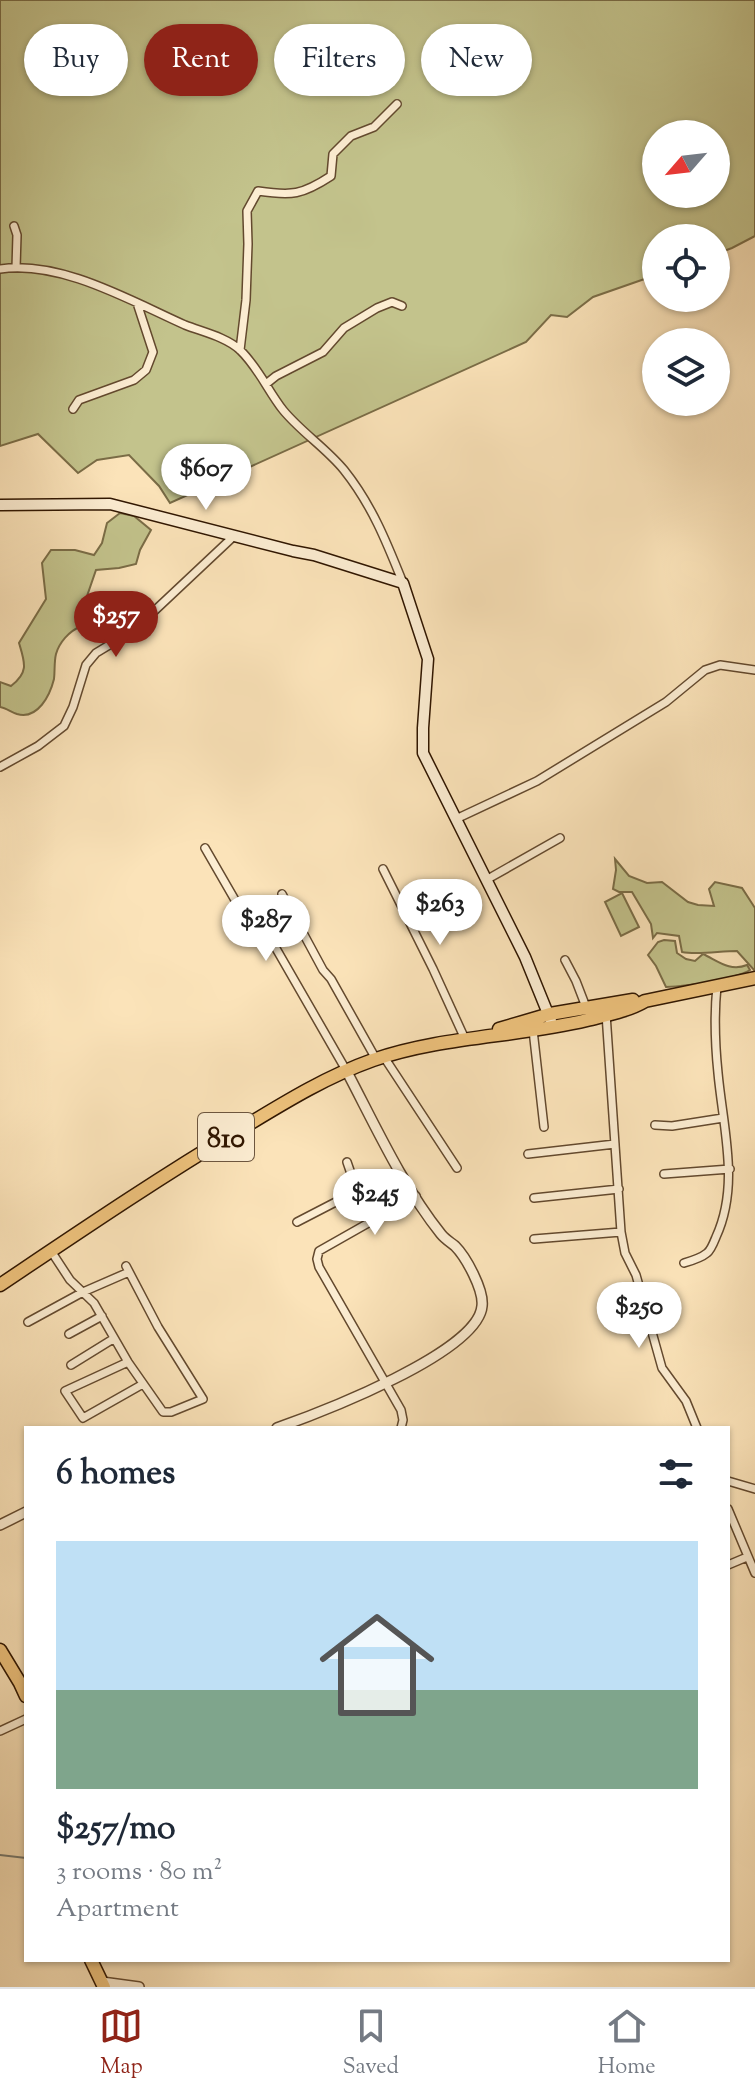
<!DOCTYPE html>
<html lang="en">
<head>
<meta charset="utf-8">
<style>
	body { margin:0; font-family:"Sorts Mill Goudy",serif; background:#f2f2f3; color:#1f2937; height:100vh; display:flex; flex-direction:column; font-size:30px; white-space:nowrap }
	* { box-sizing:border-box; margin:0 }
	p { font-size:26px; color:#747a83 }
	.icon { flex:none; width:44px; height:44px; fill:none; stroke:currentColor; stroke-width:2; stroke-linecap:round; stroke-linejoin:round }
	.map { position:relative; flex:1; overflow:hidden }
	.panel { position:absolute; left:24px; top:1426px; width:706px; height:536px; display:flex; flex-direction:column; background:#fff; border-radius:0px; box-shadow:0 2px 6px #0004 }
	.panel>* { flex:none }
	.banner { position:absolute; left:24px; top:24px; width:708px; height:72px; display:flex; gap:16px }
	.needle { width:52px; rotate:242deg }
	.fabs { position:absolute; left:642px; top:120px; display:grid; gap:16px }
	.fabs a { display:grid; place-items:center; width:88px; height:88px; border-radius:50%; background:#fff; box-shadow:0 2px 6px #0004; font-size:40px }
	.price { position:absolute; translate:-50% -68px; padding:0 18px; border-radius:28px; background:#fff; color:#222; font-size:26px; line-height:52px; filter:drop-shadow(0 2px 4px #0008) }
	.price::after { content:''; position:absolute; left:50%; top:48px; width:24px; height:18px; margin-left:-12px; background:inherit; clip-path:polygon(0 0,100% 0,50% 100%) }
	.price.active { background:#8f2418; color:#fff }
	ul { padding:0; list-style:none }
	li { display:grid; align-content:center; gap:16px; height:424px; padding:0 32px }
	li span { display:grid; place-items:center; height:248px; border-radius:0px; color:#555 }
	li>.icon { margin-inline-start:auto }
	span .icon { width:144px; height:144px; fill:#fffc; stroke-width:1 }
	li b { font-size:34px }
	h2 { display:flex; justify-content:space-between; align-items:center; height:96px; padding:0 32px; font-size:34px }
	.pill { padding:0 28px; border-radius:36px; background:#fff; box-shadow:0 2px 6px #0004; font-size:28px; line-height:72px }
	.pill.active { background:#8f2418; color:#fff }
	.menu { display:flex; justify-content:space-around; align-items:center; height:112px; border-top:2px solid #e0e1e3; background:#fff; font-size:22px; color:#747a83 }
	.menu a { display:grid; justify-items:center; gap:4px }
	.menu .active { color:#8f2418 }
	.map>svg:first-child { display:block }
	.green { fill:#c3c38c; stroke:#7a6c46; stroke-width:2; fill-rule:evenodd }
	.lines { fill:none; stroke-linecap:round; stroke-linejoin:round }
	.stream { stroke:#767970; stroke-width:2 }
	.minor-casing { stroke:#63492e; stroke-width:10 }
	.tertiary-casing { stroke:#63492e; stroke-width:12 }
	.secondary-casing { stroke:#301600; stroke-width:13 }
	.trunk-casing { stroke:#301600; stroke-width:15 }
	.minor { stroke:#fcedd2; stroke-width:7 }
	.tertiary { stroke:#fcedd2; stroke-width:9 }
	.secondary { stroke:#fcedd2; stroke-width:10 }
	.trunk { stroke:#eec27c; stroke-width:12 }
	.labels { text-anchor:middle; stroke-width:6; stroke-linejoin:round; paint-order:stroke }
	.shield { fill:#fcedd2; stroke:#6d563f; stroke-width:2 }
	.shield-label { font-size:28px; font-weight:bold; fill:#301600 }
</style>
</head>
<body>
<div class="map">
<svg width="755" height="1987" viewBox="0 0 755 1987">
	<rect width="100%" height="100%" fill="#fbe3b9"/>
	<filter id="stains"><feTurbulence type="fractalNoise" baseFrequency=".0025" numOctaves="4"/><feColorMatrix values="0 0 0 0 .2 0 0 0 0 .09 0 0 0 0 .02 0 0 0 .5 -.17"/></filter>
	<radialGradient id="worn" r=".72"><stop offset=".6" stop-color="#630" stop-opacity="0"/><stop offset="1" stop-color="#630" stop-opacity=".3"/></radialGradient>
	<path class="green" d="M 0,0 L 755,0 L 755,236 L 732,248 L 716,254 L 716,238 L 656,238 L 656,275 L 593,297 L 567,317 L 551,315 L 526,342 L 170,503 L 159,486 L 129,455 L 97,460 L 78,473 L 38,434 L 0,446 ZM 656,134 L 716,134 L 716,194 L 656,194 Z
		M 120,513 L 134,516 L 151,530 L 140,550 L 136,564 L 119,568 L 96,570 L 86,599 L 85,615 L 80,627 C 69,631 59,643 56,654 C 54,662 55,671 54,679 C 50,695 38,720 17,714 C 11,712 6,708 0,707 L 0,682 L 11,686 C 29,672 25,663 19,643 L 46,599 L 42,563 L 51,550 L 75,550 L 94,555 L 102,543 L 107,523 Z
		M 615,859 L 629,876 L 647,883 L 662,882 L 688,902 L 698,905 L 714,906 L 709,889 L 715,882 L 742,888 L 755,908 L 755,971 L 737,951 C 720,951 698,955 682,952 L 679,936 L 657,933 L 653,938 L 651,924 L 632,892 L 619,892 L 613,889 L 616,870 Z
		M 622,893 L 639,927 L 621,936 L 605,902 Z
		M 664,940 L 675,941 L 677,953 L 686,959 L 695,961 L 703,954 C 718,961 730,972 747,965 L 750,970 C 732,980 687,986 666,987 L 656,966 L 648,955 L 658,942 Z"/>
	<g class="lines">
		<path class="stream" d="M 0,1855 L 26,1858"/>
		<defs>
			<path id="minor" d="M 14,226 L 17,235 L 16,268
				M 0,269 C 61,260 131,301 185,325 C 203,332 226,337 240,350 C 258,367 268,391 283,410 C 301,432 326,448 344,470 C 372,505 387,543 403,583
				M 240,350 L 246,300 L 248,244 L 247,211 L 258,191 C 292,196 302,195 331,176 L 333,154 L 351,136 L 374,127 L 397,104
				M 266,384 L 276,376 L 323,352 L 344,328 L 377,308 L 392,302 L 402,306
				M 73,409 L 79,400 L 134,380 L 146,370 L 153,352 L 137,303
				M 0,767 L 38,746 L 64,726 L 73,707 L 86,665 L 96,653 L 134,630 L 234,536
				M 456,819 L 537,781 L 666,702 L 705,670 L 720,665 L 755,670
				M 205,848 L 250,926 L 270,938 L 346,1070
				M 383,869 L 433,969 L 465,1039
				M 486,880 L 560,838
				M 282,894 L 323,970 L 331,979 L 376,1059
				M 565,960 L 576,981 L 586,1007
				M 606,1014 L 621,1232 L 625,1253 L 636,1275 L 662,1368 L 686,1401 L 697,1428
				M 533,1030 L 544,1127
				M 384,1057 L 457,1168
				M 655,1125 L 672,1126 L 723,1118
				M 528,1154 L 615,1144
				M 347,1162 L 357,1191 L 373,1221
				M 664,1174 L 730,1169
				M 534,1198 L 619,1189
				M 297,1222 L 357,1191
				M 534,1239 L 621,1232
				M 51,1251 L 70,1280 L 94,1303 L 128,1362 L 163,1412 L 171,1412 L 203,1399 L 158,1327 L 126,1266
				M 684,1263 C 691,1261 701,1258 707,1253 C 711,1250 714,1242 716,1237 C 740,1185 723,1128 718,1073 C 715,1044 714,1015 717,986
				M 28,1322 L 83,1292 L 129,1272
				M 69,1334 L 102,1316
				M 128,1362 L 65,1391 L 83,1418 L 143,1384
				M 71,1365 L 113,1339
				M 401,1428 L 403,1420 L 401,1410 L 319,1267 L 317,1259 L 319,1251 L 416,1196
				M 728,1481 L 755,1489
				M 728,1509 L 755,1573
				M 728,1565 L 747,1557
				M 0,1731 L 26,1719"/>
			<path id="tertiary" d="M 277,1428 C 319,1413 478,1353 482,1306 C 484,1290 466,1257 455,1246 C 450,1242 445,1239 441,1234 C 402,1185 375,1125 346,1070
				M 0,1525 L 26,1512
				M 102,1982 L 139,1987"/>
			<path id="secondary" d="M 0,505 L 110,504 L 293,551 L 314,555 L 403,583 L 428,659 L 423,728 L 423,753 L 525,957 L 551,1021"/>
			<path id="trunk" d="M 499,1029 L 550,1014 L 633,1000
				M 0,1285 C 79,1232 157,1179 239,1130 C 282,1104 325,1077 373,1060 C 442,1036 517,1037 587,1020 C 606,1015 628,1011 645,1001 L 755,978
				M 0,1650 L 20,1683 L 26,1696
				M 91,1960 L 104,1987"/>
		</defs>
		<use href="#minor" class="minor-casing"/>
		<use href="#tertiary" class="tertiary-casing"/>
		<use href="#secondary" class="secondary-casing"/>
		<use href="#trunk" class="trunk-casing"/>
		<use href="#minor" class="minor"/>
		<use href="#tertiary" class="tertiary"/>
		<use href="#secondary" class="secondary"/>
		<use href="#trunk" class="trunk"/>
	</g>
	<g class="labels">
		<rect class="shield" x="198" y="1113" width="56" height="48" rx="6"/>
		<g class="shield-label">
			<text x="226" y="1147">810</text>
		</g>
	</g>
	<rect width="100%" height="100%" filter="url(#stains)"/>
	<rect width="100%" height="100%" fill="url(#worn)"/>
</svg>
<div class="fabs">
<a><svg class="needle" viewBox="-14 -14 28 28"><path d="M0-13l5 13h-10z" fill="#e53935"/><path d="M0 13l5-13h-10z" fill="#747a83"/></svg></a>
<a><svg class="icon" aria-label="locate" viewBox="0 0 24 24"><circle cx="12" cy="12" r="6"/><path d="M12 2v4M12 18v4M2 12h4M18 12h4"/></svg></a>
<a><svg class="icon" aria-label="layers" viewBox="0 0 24 24"><path d="M12 4l9 5-9 5-9-5zM3 14l9 5 9-5"/></svg></a>
</div>
<b class="price" style="left:206px;top:512px">$607</b>
<b class="price active" style="left:116px;top:659px">$257</b>
<b class="price" style="left:440px;top:947px">$263</b>
<b class="price" style="left:266px;top:963px">$287</b>
<b class="price" style="left:375px;top:1237px">$245</b>
<b class="price" style="left:639px;top:1350px">$250</b>
<div class="banner">
<a class="pill">Buy</a>
<a class="pill active">Rent</a>
<a class="pill">Filters</a>
<a class="pill">New</a>
</div>
<section class="panel">
<h2>6 homes<svg class="icon" aria-label="filters" viewBox="0 0 24 24"><path d="M4 7h16M4 17h16"/><circle cx="9" cy="7" r="2"/><circle cx="15" cy="17" r="2"/></svg></h2>
<ul>
<li><span style="background:linear-gradient(#bfe0f5 60%,#7fa58c 0)"><svg class="icon" aria-label="home" viewBox="0 0 24 24"><path d="M3 11l9-7 9 7M6 9v11h12V9"/></svg></span><div><b>$257/mo</b><p>3 rooms · 80 m²</p><p>Apartment</p></div></li>
</ul>
</section>
</div>
<nav class="menu">
<a class="active"><svg class="icon" aria-label="map" viewBox="0 0 24 24"><path d="M3 6l6-2 6 2 6-2v14l-6 2-6-2-6 2zM9 4v14M15 6v14"/></svg>Map</a>
<a><svg class="icon" aria-label="saved" viewBox="0 0 24 24"><path d="M7 4h10v16l-5-4-5 4z"/></svg>Saved</a>
<a><svg class="icon" aria-label="home" viewBox="0 0 24 24"><path d="M3 11l9-7 9 7M6 9v11h12V9"/></svg>Home</a>
</nav>
</body>
</html>
